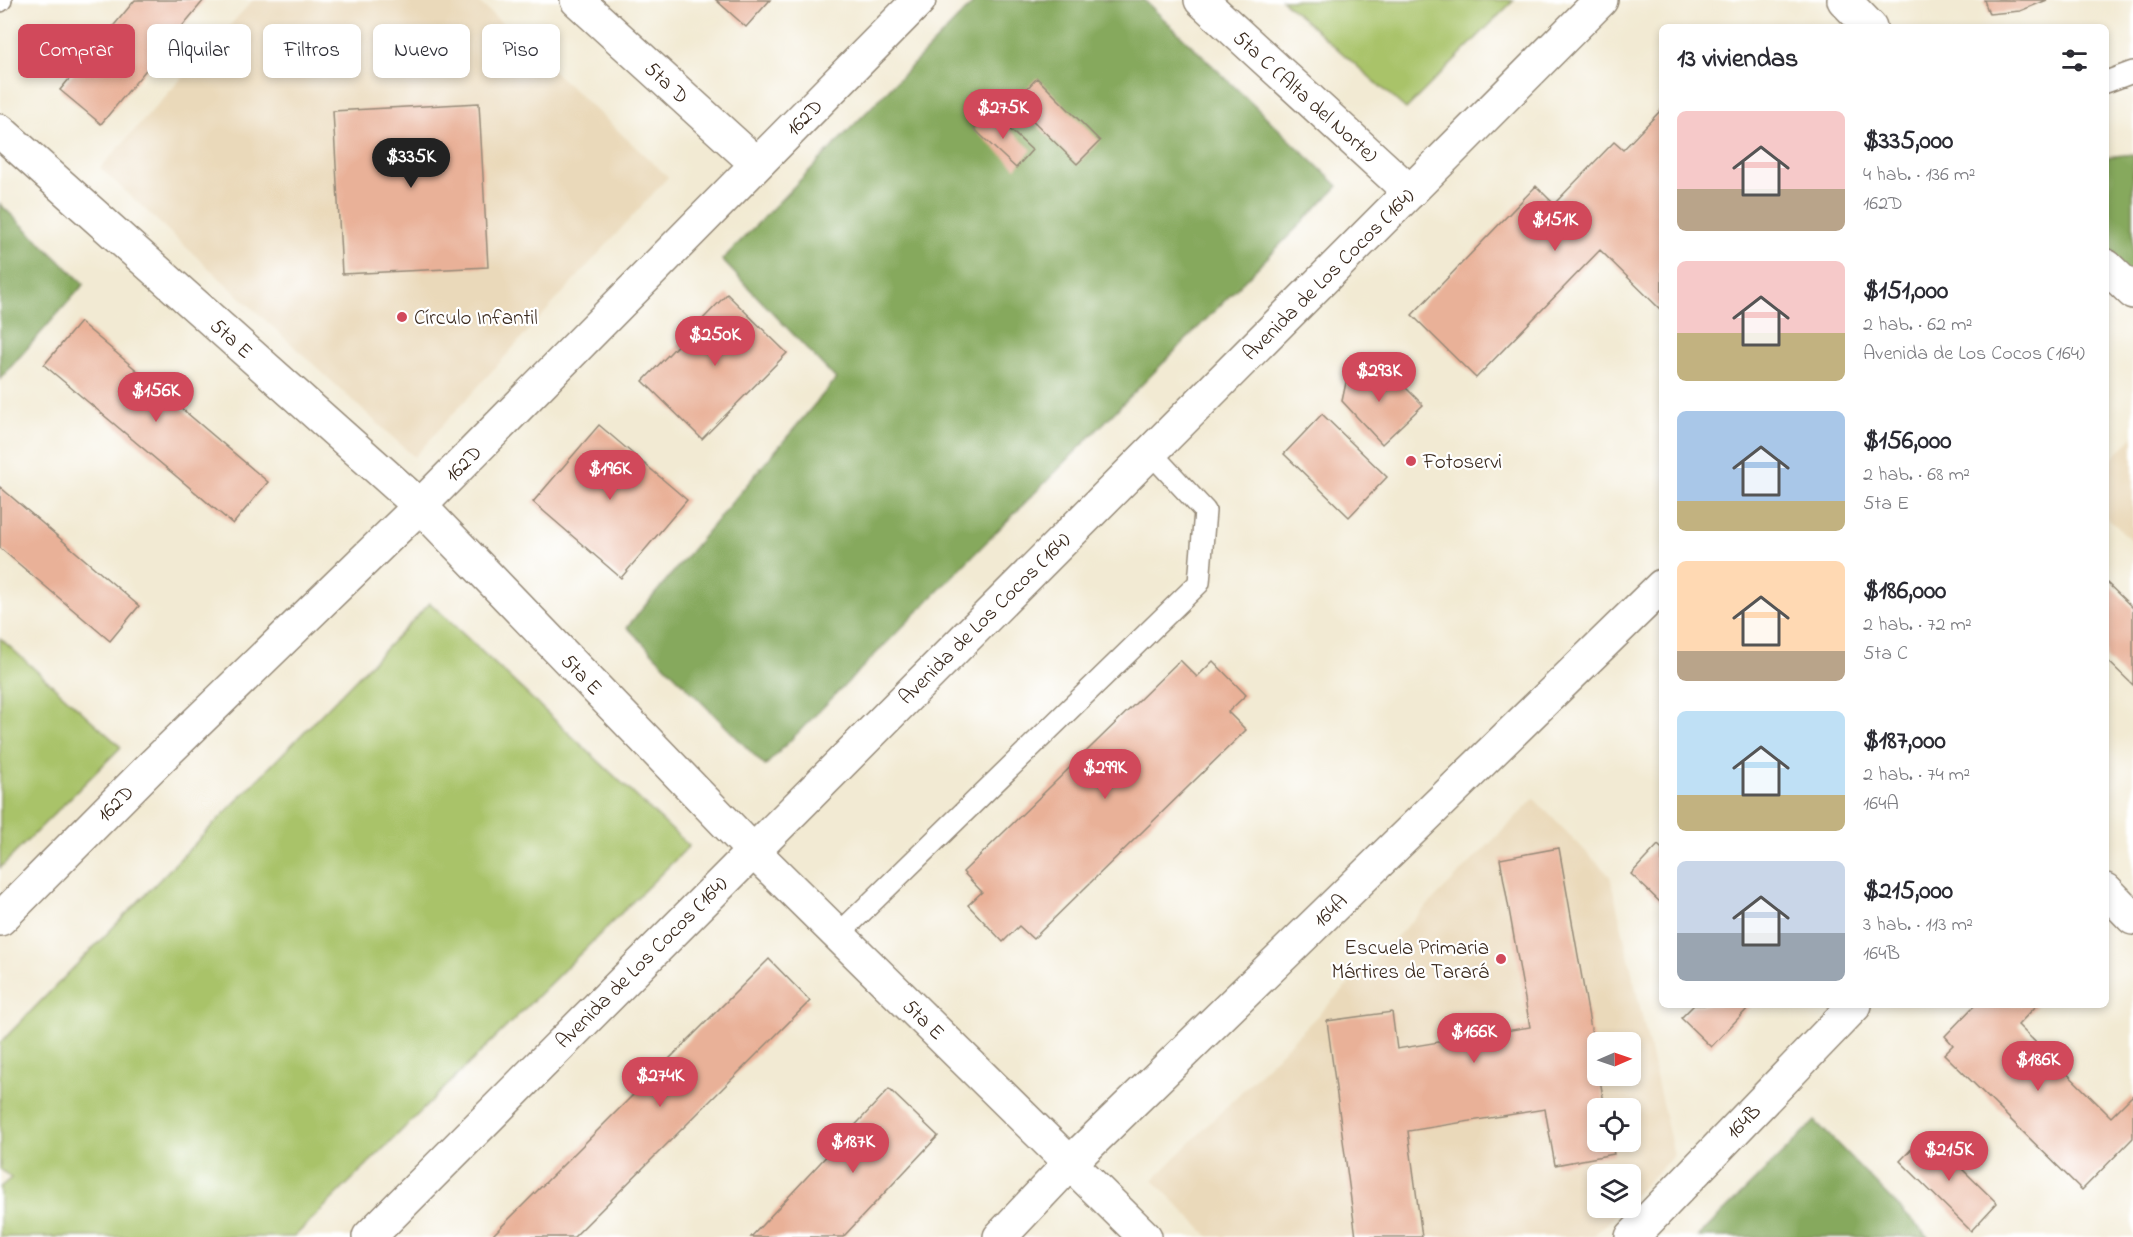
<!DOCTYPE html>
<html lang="es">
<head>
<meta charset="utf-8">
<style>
	body { margin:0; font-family:"Indie Flower",sans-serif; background:#f2f2f3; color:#2b2b33; height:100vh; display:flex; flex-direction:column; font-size:22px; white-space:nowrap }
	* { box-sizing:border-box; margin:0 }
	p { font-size:20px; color:#7c7c81 }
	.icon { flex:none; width:33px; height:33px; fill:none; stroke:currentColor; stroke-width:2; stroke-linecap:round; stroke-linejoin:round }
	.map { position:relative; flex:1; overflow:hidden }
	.side { position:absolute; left:1659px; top:24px; width:450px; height:984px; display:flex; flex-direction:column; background:#fff; border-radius:9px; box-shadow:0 3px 9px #0003 }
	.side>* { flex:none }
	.hud { position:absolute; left:18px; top:24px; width:570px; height:54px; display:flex; gap:12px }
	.needle { width:39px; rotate:88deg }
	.fabs { position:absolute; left:1587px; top:1032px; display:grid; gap:12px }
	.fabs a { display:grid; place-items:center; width:54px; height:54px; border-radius:9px; background:#fff; box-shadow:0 3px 9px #0003; font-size:30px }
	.price { position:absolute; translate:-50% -51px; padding:0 14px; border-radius:21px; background:#d1495b; color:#fff; font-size:20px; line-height:39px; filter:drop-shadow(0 2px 3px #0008) }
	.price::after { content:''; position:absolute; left:50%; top:36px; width:18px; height:14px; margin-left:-9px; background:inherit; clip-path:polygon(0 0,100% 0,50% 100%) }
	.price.current { background:#222; color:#fff }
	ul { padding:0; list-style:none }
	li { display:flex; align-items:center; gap:18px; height:150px; padding:0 18px }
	li span { display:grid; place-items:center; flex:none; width:168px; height:120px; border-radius:9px; color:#555 }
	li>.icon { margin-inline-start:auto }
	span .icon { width:72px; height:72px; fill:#fffc; stroke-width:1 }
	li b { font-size:26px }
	h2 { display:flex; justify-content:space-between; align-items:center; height:72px; padding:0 18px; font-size:26px }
	.chip { padding:0 21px; border-radius:9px; background:#fff; box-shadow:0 3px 9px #0003; font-size:21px; line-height:54px }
	.chip.current { background:#d1495b; color:#fff }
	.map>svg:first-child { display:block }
	.built { fill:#ead9ba; fill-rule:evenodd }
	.green { fill:#a9c369; stroke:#727644; stroke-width:1.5 }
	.forest { fill:#86a95d; stroke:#606a3e; stroke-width:1.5 }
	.building { fill:#e9b198 }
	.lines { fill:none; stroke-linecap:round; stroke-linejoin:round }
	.service-casing { stroke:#968a78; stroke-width:24 }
	.minor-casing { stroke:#968a78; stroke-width:36 }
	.tertiary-casing { stroke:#968a78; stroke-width:36 }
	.secondary-casing { stroke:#968a78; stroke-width:36 }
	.service { stroke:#fff; stroke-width:21 }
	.minor { stroke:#fff; stroke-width:33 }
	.tertiary { stroke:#fff; stroke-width:33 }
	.secondary { stroke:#fff; stroke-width:33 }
	.poi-dot { fill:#d1495b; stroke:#fff; stroke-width:2 }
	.labels { text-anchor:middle; stroke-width:4.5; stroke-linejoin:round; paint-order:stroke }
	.street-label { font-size:21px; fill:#3b2a1e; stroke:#fff }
	.poi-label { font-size:21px; fill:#3b2a1e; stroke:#fff; text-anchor:start }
</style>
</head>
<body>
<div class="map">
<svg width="2133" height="1237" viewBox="0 0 2133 1237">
	<rect width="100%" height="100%" fill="#fff"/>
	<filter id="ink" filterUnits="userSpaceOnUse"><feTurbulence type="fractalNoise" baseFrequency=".0167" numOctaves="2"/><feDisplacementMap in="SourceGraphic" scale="12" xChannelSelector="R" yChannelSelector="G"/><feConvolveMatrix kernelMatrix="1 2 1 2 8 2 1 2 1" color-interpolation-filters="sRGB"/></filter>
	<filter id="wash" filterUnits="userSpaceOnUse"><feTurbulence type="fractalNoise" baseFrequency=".008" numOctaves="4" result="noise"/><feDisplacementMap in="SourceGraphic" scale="24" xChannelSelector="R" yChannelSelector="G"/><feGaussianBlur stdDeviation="1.35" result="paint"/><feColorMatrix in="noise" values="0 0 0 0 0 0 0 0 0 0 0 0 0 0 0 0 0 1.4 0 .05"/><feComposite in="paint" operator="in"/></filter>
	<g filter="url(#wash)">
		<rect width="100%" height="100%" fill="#f2ead3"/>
		<path class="built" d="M 253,0 L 477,0 L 668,177 L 414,457 L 100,168 Z
			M 2133,436 L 2133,542 L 2106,516 L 2106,465 Z
			M 1534,799 L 1610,876 L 1674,1155 L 1631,1199 L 1630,1174 L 1598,1174 L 1598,1208 L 1622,1208 L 1592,1237 L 1209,1237 L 1153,1180 ZM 1598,1042 L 1630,1042 L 1630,1076 L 1598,1076 ZM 1598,1108 L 1630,1108 L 1630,1142 L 1598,1142 Z"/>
		<path class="green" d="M 1282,0 L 1514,0 L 1406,109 Z
			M 430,603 L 689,846 L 294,1237 L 0,1237 L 0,1187 L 11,1178 L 0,1169 L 0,1043 Z
			M 0,638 L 121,747 L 0,868 Z"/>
		<path class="forest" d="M 976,0 L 1144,0 L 1338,186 L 765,766 L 627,627 L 836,379 L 722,260 Z
			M 2133,154 L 2133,292 L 2106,266 L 2106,157 Z
			M 0,204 L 84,284 L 0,379 Z
			M 1815,1121 L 1928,1237 L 1698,1237 Z"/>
		<g id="blocks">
			<path class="building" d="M 135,0 L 204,0 L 101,124 L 60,90 Z
				M 716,0 L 770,0 L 746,27 Z
				M 1984,0 L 2047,0 L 2020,11 L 1989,14 Z
				M 1037,78 L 1100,141 L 1077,164 L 1014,102 Z
				M 479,103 L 488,267 L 342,274 L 333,111 Z
				M 1662,109 L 1662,311 L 1600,250 L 1476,378 L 1412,315 L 1536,186 L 1554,204 L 1614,142 L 1623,150 Z
				M 990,111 L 1032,150 L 1016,168 L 974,129 Z
				M 727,294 L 787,353 L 702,439 L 643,381 Z
				M 80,322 L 268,482 L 233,524 L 44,365 Z
				M 1363,363 L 1386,386 L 1395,377 L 1423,405 L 1382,444 L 1342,401 L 1347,378 Z
				M 1322,414 L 1387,477 L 1349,517 L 1284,454 Z
				M 599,425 L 687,500 L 621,578 L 533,502 Z
				M 0,487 L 139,606 L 110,641 L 0,548 Z
				M 2106,582 L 2133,608 L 2133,685 L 2106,659 Z
				M 1180,660 L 1197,677 L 1213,661 L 1246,695 L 1228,712 L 1246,730 L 1033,939 L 1019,926 L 1003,942 L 968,905 L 982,892 L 963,872 Z
				M 1658,845 L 1662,849 L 1662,904 L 1631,874 Z
				M 1559,848 L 1605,1108 L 1598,1108 L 1598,1142 L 1611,1142 L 1614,1154 L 1555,1165 L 1545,1109 L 1408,1131 L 1422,1237 L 1356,1237 L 1327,1021 L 1392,1012 L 1397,1049 L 1530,1027 L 1500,859 Z
				M 769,959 L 810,1001 L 574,1237 L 491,1237 Z
				M 1694,1005 L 1751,1005 L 1711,1047 L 1681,1018 Z
				M 1975,1005 L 2037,1005 L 2018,1025 L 2111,1117 L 2133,1095 L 2133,1138 L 2082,1190 L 1944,1054 L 1953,1045 L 1945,1036 Z
				M 889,1089 L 938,1136 L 843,1237 L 751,1237 Z
				M 1926,1134 L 1997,1203 L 1971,1231 L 1900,1161 Z"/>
		</g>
	</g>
	<g filter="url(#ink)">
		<use href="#blocks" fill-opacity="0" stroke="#968a78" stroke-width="1.5"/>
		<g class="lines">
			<defs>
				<path id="service" d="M 0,1 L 1,0
					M 2106,82 L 2133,72
					M 838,935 L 1199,583 L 1205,511 L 1150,452"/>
				<path id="minor" d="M 577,0 L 757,164
					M 1201,0 L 1410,192
					M 1844,0 L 1870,27
					M 0,131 L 420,506 L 752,850
					M 2106,266 L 2133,292
					M 2106,890 L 2133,918
					M 0,919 L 149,769 L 420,506 L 919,0
					M 1000,1237 L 1070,1163 L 1662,586
					M 1632,1237 L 1855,1005"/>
				<path id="tertiary" d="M 752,850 L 1145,1237"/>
				<path id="secondary" d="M 369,1237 L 1601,0"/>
			</defs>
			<use href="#service" class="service-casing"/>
			<use href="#minor" class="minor-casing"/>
			<use href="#tertiary" class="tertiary-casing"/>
			<use href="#secondary" class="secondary-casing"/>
			<use href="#service" class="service"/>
			<use href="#minor" class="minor"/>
			<use href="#tertiary" class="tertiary"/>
			<use href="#secondary" class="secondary"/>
		</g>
	</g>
	<g class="poi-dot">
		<circle cx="402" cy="317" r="6"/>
		<circle cx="1411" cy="461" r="6"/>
		<circle cx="1501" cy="959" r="6"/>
	</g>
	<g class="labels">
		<g class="street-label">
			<text transform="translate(667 82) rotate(43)" y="7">5ta D</text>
			<text transform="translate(1306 96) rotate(42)" y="7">5ta C (Alta del Norte)</text>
			<text transform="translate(804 117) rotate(-45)" y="7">162D</text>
			<text transform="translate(1328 274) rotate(-45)" y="7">Avenida de Los Cocos (164)</text>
			<text transform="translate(232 338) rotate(42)" y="7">5ta E</text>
			<text transform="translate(463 463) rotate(-45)" y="7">162D</text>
			<text transform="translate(984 618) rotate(-45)" y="7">Avenida de Los Cocos (164)</text>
			<text transform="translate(582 674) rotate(46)" y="7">5ta E</text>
			<text transform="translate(115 803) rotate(-45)" y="7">162D</text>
			<text transform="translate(1330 910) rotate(-44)" y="7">164A</text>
			<text transform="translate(641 962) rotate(-45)" y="7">Avenida de Los Cocos (164)</text>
			<text transform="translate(924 1019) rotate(44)" y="7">5ta E</text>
			<text transform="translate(1743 1121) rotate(-46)" y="7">164B</text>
		</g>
		<g class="poi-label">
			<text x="414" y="324">Círculo Infantil</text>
			<text x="1423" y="468">Fotoservi</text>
			<text x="1489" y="954" text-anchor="end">Escuela Primaria<tspan x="1489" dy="24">Mártires de Tarará</tspan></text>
		</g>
	</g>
</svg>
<div class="fabs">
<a><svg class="needle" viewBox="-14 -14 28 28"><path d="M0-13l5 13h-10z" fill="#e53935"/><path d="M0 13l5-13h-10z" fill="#7c7c81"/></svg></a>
<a><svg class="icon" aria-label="locate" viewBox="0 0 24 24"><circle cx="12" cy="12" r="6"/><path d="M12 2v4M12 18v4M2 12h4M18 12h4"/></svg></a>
<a><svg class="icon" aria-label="layers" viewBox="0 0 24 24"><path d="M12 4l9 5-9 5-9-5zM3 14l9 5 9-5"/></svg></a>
</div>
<b class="price" style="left:1003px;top:140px">$275K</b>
<b class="price current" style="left:411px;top:189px">$335K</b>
<b class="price" style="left:1555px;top:252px">$151K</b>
<b class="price" style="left:715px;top:367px">$250K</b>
<b class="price" style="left:1379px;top:403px">$293K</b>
<b class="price" style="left:156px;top:423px">$156K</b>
<b class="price" style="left:610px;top:501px">$196K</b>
<b class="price" style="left:1105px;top:800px">$299K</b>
<b class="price" style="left:1474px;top:1064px">$166K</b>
<b class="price" style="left:2038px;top:1092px">$186K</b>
<b class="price" style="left:660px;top:1108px">$274K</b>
<b class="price" style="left:853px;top:1174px">$187K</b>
<b class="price" style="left:1949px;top:1182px">$215K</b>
<div class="hud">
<a class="chip current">Comprar</a>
<a class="chip">Alquilar</a>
<a class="chip">Filtros</a>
<a class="chip">Nuevo</a>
<a class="chip">Piso</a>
</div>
<section class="side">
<h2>13 viviendas<svg class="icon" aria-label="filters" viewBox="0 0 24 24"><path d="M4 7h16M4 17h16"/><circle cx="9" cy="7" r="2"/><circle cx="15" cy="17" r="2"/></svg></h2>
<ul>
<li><span style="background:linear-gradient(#f6c9c9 65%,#b9a48a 0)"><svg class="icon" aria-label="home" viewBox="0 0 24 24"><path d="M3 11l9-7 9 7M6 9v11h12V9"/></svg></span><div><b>$335,000</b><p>4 hab. · 136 m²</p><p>162D</p></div></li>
<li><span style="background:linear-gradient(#f6c9c9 60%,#c2b280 0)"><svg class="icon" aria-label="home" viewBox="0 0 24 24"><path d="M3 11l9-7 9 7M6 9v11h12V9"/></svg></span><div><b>$151,000</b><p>2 hab. · 62 m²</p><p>Avenida de Los Cocos (164)</p></div></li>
<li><span style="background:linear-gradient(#a9c7e8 75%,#c2b280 0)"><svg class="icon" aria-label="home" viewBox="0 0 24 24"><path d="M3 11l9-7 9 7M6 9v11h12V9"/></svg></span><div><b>$156,000</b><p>2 hab. · 68 m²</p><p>5ta E</p></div></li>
<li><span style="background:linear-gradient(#ffd9b3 75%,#b9a48a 0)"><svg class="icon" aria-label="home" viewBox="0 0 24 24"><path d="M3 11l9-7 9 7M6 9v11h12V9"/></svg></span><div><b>$186,000</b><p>2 hab. · 72 m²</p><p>5ta C</p></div></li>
<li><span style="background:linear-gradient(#bfe0f5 70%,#c2b280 0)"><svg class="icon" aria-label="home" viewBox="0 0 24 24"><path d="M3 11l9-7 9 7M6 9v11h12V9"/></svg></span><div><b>$187,000</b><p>2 hab. · 74 m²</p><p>164A</p></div></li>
<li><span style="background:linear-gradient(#c9d6e8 60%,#9aa5b1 0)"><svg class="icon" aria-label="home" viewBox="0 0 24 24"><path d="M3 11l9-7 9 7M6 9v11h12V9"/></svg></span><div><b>$215,000</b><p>3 hab. · 113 m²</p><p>164B</p></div></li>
</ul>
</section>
</div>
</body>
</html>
